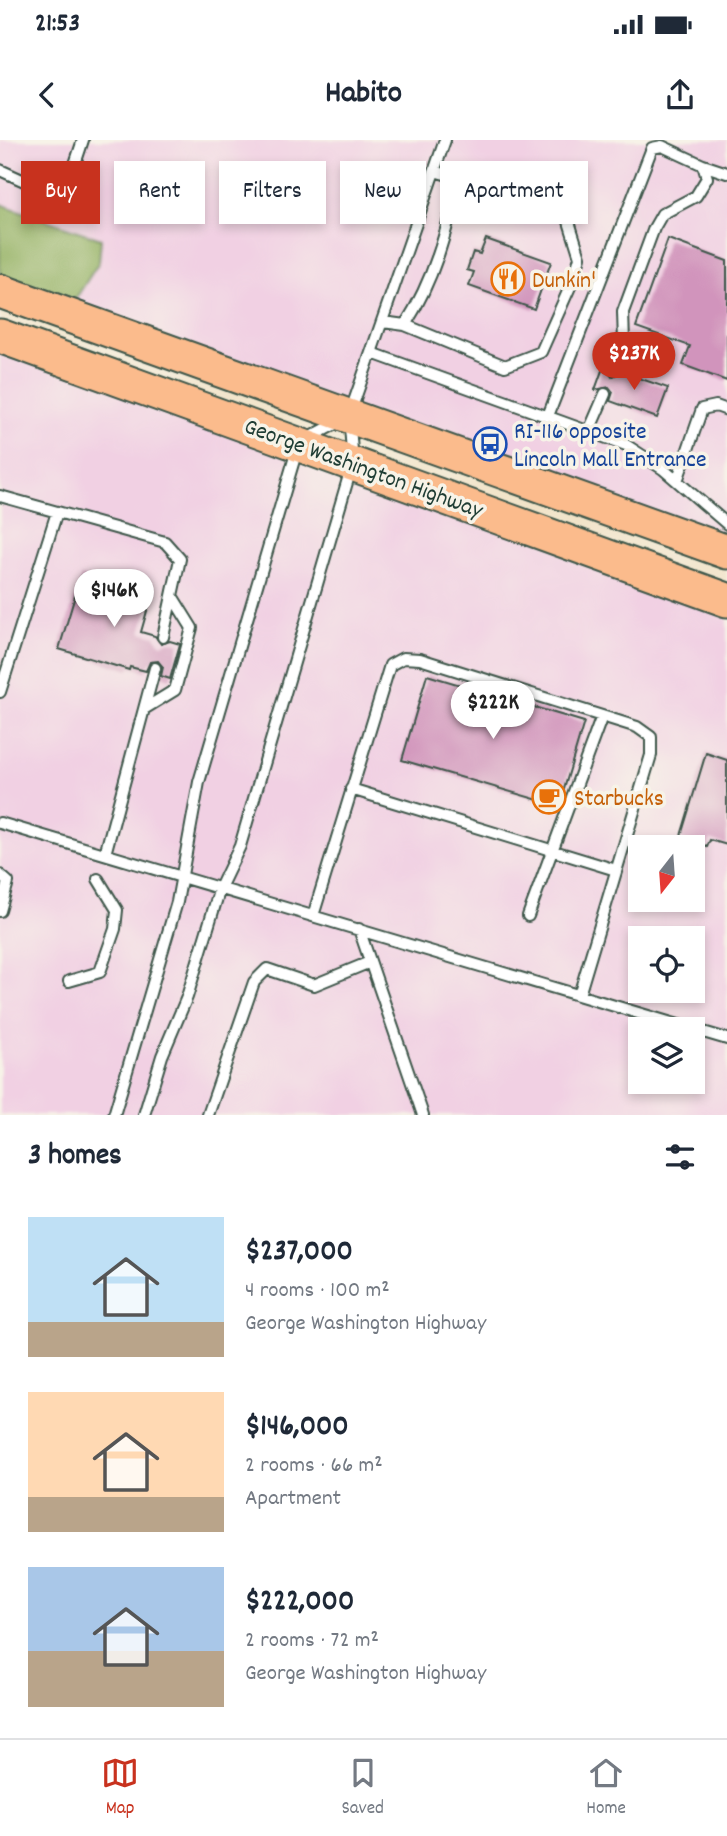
<!DOCTYPE html>
<html lang="en">
<head>
<meta charset="utf-8">
<style>
	body { margin:0; font-family:Dekko,sans-serif; background:#f6f6f7; color:#1f2937; height:100vh; display:flex; flex-direction:column; font-size:26px; white-space:nowrap }
	* { box-sizing:border-box; margin:0 }
	p { font-size:23px; color:#747a83 }
	.icon { flex:none; width:38px; height:38px; fill:none; stroke:currentColor; stroke-width:2; stroke-linecap:round; stroke-linejoin:round }
	.map { position:relative; height:975px; overflow:hidden }
	.panel { display:flex; flex-direction:column; background:#fff; flex:1 }
	.panel>* { flex:none }
	.banner { position:absolute; left:21px; top:21px; width:686px; height:63px; display:flex; gap:14px }
	.needle { width:46px; rotate:197deg }
	.fabs { position:absolute; left:628px; top:695px; display:grid; gap:14px }
	.fabs a { display:grid; place-items:center; width:77px; height:77px; border-radius:0px; background:#fff; box-shadow:0 4px 10px #0003; font-size:35px }
	.price { position:absolute; translate:-50% -60px; padding:0 16px; border-radius:24px; background:#fff; color:#222; font-size:23px; line-height:46px; filter:drop-shadow(0 2px 4px #0008) }
	.price::after { content:''; position:absolute; left:50%; top:42px; width:21px; height:16px; margin-left:-10px; background:inherit; clip-path:polygon(0 0,100% 0,50% 100%) }
	.price.selected { background:#c8321e; color:#fff }
	ul { padding:0; list-style:none }
	li { display:flex; align-items:center; gap:21px; height:175px; padding:0 28px }
	li span { display:grid; place-items:center; flex:none; width:196px; height:140px; border-radius:0px; color:#555 }
	li>.icon { margin-inline-start:auto }
	span .icon { width:84px; height:84px; fill:#fffc; stroke-width:1 }
	li b { font-size:30px }
	h2 { display:flex; justify-content:space-between; align-items:center; height:84px; padding:0 28px; font-size:30px }
	.pill { padding:0 24px; border-radius:0px; background:#fff; box-shadow:0 4px 10px #0003; font-size:24px; line-height:63px }
	.pill.selected { background:#c8321e; color:#fff }
	.status { display:flex; justify-content:space-between; align-items:center; height:49px; padding:0 35px; background:#fff; direction:ltr }
	.status svg { height:19px; fill:currentColor }
	header { display:flex; justify-content:space-between; align-items:center; height:91px; padding:0 28px; background:#fff; font-size:32px; font-weight:700 }
	.tab-bar { display:flex; justify-content:space-around; align-items:center; height:98px; border-top:2px solid #e0e1e3; background:#fff; font-size:19px; color:#747a83 }
	.tab-bar a { display:grid; justify-items:center; gap:4px }
	.tab-bar .selected { color:#c8321e }
	.map>svg:first-child { display:block }
	.built { fill:#f1d0e3; fill-rule:evenodd }
	.forest { fill:#96b366; stroke:#5a784d; stroke-width:2 }
	.building { fill:#d194bc }
	.lines { fill:none; stroke-linecap:round; stroke-linejoin:round }
	.lane-casing { stroke:#3e564a; stroke-width:14 }
	.primary-casing { stroke:#3e564a; stroke-width:37 }
	.lane { stroke:#fff; stroke-width:10 }
	.primary { stroke:#fbbb8c; stroke-width:33 }
	.labels { text-anchor:middle; stroke-width:7; stroke-linejoin:round; paint-order:stroke }
	.food-label { font-size:24px; fill:#c56008; stroke:#f7f3e8; text-anchor:start }
	.transit-label { font-size:24px; fill:#164399; stroke:#f7f3e8; text-anchor:start }
	.street-label { font-size:24px; fill:#1f3d34; stroke:#f7f3e8 }
</style>
</head>
<body>
<div class="status"><b>21:53</b><svg viewBox="0 0 49 12"><path d="M0 12V9h3v3zM5 12V6h3v6zM10 12V3h3v9zM15 12V0h3v12zM26 1h20v11H26zM47 4h2v5h-2z"/></svg></div>
<header><svg class="icon" aria-label="back" viewBox="0 0 24 24"><path d="M15 5l-7 7 7 7"/></svg>Habito<svg class="icon" aria-label="share" viewBox="0 0 24 24"><path d="M12 15V3M7 8l5-5 5 5M5 13v7h14v-7"/></svg></header>
<div class="map">
<svg width="727" height="975" viewBox="0 0 727 975">
	<rect width="100%" height="100%" fill="#f7f3e8"/>
	<filter id="ink" filterUnits="userSpaceOnUse"><feTurbulence type="fractalNoise" baseFrequency=".0143" numOctaves="2"/><feDisplacementMap in="SourceGraphic" scale="14" xChannelSelector="R" yChannelSelector="G"/><feConvolveMatrix kernelMatrix="1 2 1 2 8 2 1 2 1" color-interpolation-filters="sRGB"/></filter>
	<filter id="wash" filterUnits="userSpaceOnUse"><feTurbulence type="fractalNoise" baseFrequency=".00686" numOctaves="4" result="noise"/><feDisplacementMap in="SourceGraphic" scale="28" xChannelSelector="R" yChannelSelector="G"/><feGaussianBlur stdDeviation="1.57" result="paint"/><feColorMatrix in="noise" values="0 0 0 0 0 0 0 0 0 0 0 0 0 0 0 0 0 1.4 0 .05"/><feComposite in="paint" operator="in"/></filter>
	<g filter="url(#wash)">
		<rect width="100%" height="100%" fill="#f1e3c8"/>
		<path class="built" d="M 0,0 L 727,0 L 727,405 L 71,166 L 86,94 L 0,64 Z
			M 0,191 L 727,454 L 727,975 L 0,975 ZM 640,707 L 693,707 L 693,760 L 640,760 ZM 640,798 L 693,798 L 693,850 L 640,850 ZM 640,889 L 693,889 L 693,942 L 640,942 Z"/>
		<path class="forest" d="M 0,64 L 101,99 L 99,122 L 71,166 L 0,142 Z"/>
		<g id="blocks">
			<path class="building" d="M 486,99 L 551,122 L 534,169 L 469,146 L 474,132 L 467,130 L 473,112 L 480,114 Z
				M 668,99 L 727,121 L 727,241 L 683,225 L 690,206 L 636,187 Z
				M 604,225 L 612,237 L 621,232 L 668,248 L 657,278 L 610,261 L 613,252 L 609,247 L 595,250 Z
				M 81,436 L 151,457 L 141,492 L 155,496 L 161,504 L 170,501 L 180,504 L 170,539 L 161,536 L 163,527 L 158,521 L 150,522 L 146,531 L 130,527 L 129,530 L 59,509 Z
				M 427,535 L 584,582 L 559,666 L 402,620 Z
				M 706,613 L 727,620 L 727,705 L 710,700 L 707,707 L 680,699 Z"/>
		</g>
	</g>
	<g filter="url(#ink)">
		<use href="#blocks" fill-opacity="0" stroke="#3e564a" stroke-width="2"/>
		<g class="lines">
			<defs>
				<path id="lane" d="M 703,25 L 727,33
					M 0,30 L 42,49 L 69,42 L 83,0
					M 383,182 L 405,185 C 434,140 447,90 459,38 L 434,31
					M 405,185 L 505,226 L 541,212 L 574,138 L 580,117 L 566,72 L 459,38
					M 372,213 L 626,305 L 663,329 L 727,384
					M 548,276 L 652,8 L 662,6 L 703,25 L 707,38 L 696,56 L 662,74 L 654,88 L 623,172 L 624,202 L 614,229
					M 589,291 L 605,254
					M 677,341 L 702,269 L 716,266 L 727,270
					M 0,356 L 165,402 L 180,419 L 163,497
					M 0,552 L 57,372
					M 144,569 L 175,550 L 192,488 L 174,459
					M 351,649 L 616,730
					M 0,683 L 692,889
					M 105,714 L 155,528
					M 0,735 L 8,742 L 0,771
					M 313,776 L 390,525 L 403,518 L 420,519 L 637,587 L 651,597 L 651,615 L 579,855
					M 528,776 L 602,576
					M 359,789 L 423,975
					M 69,841 L 100,832 L 115,789 L 117,770 L 98,739
					M 693,889 L 727,899
					M 114,975 L 177,762 L 199,642 L 299,303 L 341,281
					M 144,975 L 162,916 L 187,857 L 220,748 L 240,706 L 353,322 L 349,276 L 445,0
					M 208,975 L 254,842 L 267,829 L 314,845 L 370,822"/>
				<path id="primary" d="M 0,151 L 727,412
					M 0,196 L 727,460"/>
			</defs>
			<use href="#lane" class="lane-casing"/>
			<use href="#primary" class="primary-casing"/>
			<use href="#lane" class="lane"/>
			<use href="#primary" class="primary"/>
		</g>
	</g>
	<defs>
		<symbol id="restaurant-ring" viewBox="-11 -11 22 22"><circle r="9.5" fill="#f7f3e8" stroke="#e8710a" stroke-width="1.5"/><path d="M-5-6h1v4h1v-4h1v4h1v-4h1v5L-1.5 .5V6h-2V.5L-5-1ZM5-6V6H3V1.5H1.5Q1.5-4 5-6Z" fill="#e8710a"/></symbol>
		<symbol id="bus-ring" viewBox="-11 -11 22 22"><circle r="9.5" fill="#f7f3e8" stroke="#1a4fb4" stroke-width="1.5"/><path d="M-5-6H5V4H4V6H2V4H-2V6H-4V4H-5ZM-3.5-4V0h7V-4ZM-3.5 1.2v1.5H-2V1.2ZM2 1.2v1.5H3.5V1.2Z" fill="#1a4fb4"/></symbol>
		<symbol id="cafe-ring" viewBox="-11 -11 22 22"><circle r="9.5" fill="#f7f3e8" stroke="#e8710a" stroke-width="1.5"/><path d="M-5.5-4.5H6V0H3Q3 3.5 0 3.5H-2.5Q-5.5 3.5-5.5 0ZM3-3.2v2h1.7v-2ZM-6 4.5H4V6H-6Z" fill="#e8710a"/></symbol>
	</defs>
	<g fill-rule="evenodd">
		<use href="#restaurant-ring" x="489" y="120" width="38" height="38"/>
		<use href="#bus-ring" x="471" y="285" width="38" height="38"/>
		<use href="#cafe-ring" x="530" y="638" width="38" height="38"/>
	</g>
	<g class="labels">
		<g class="food-label">
			<text x="532" y="147">Dunkin'</text>
			<text x="574" y="665">Starbucks</text>
		</g>
		<g class="transit-label">
			<text x="514" y="298">RI-116 opposite<tspan x="514" dy="28">Lincoln Mall Entrance</tspan></text>
		</g>
		<g class="street-label">
			<text transform="translate(364 327) rotate(20)" y="8">George Washington Highway</text>
		</g>
	</g>
</svg>
<div class="fabs">
<a><svg class="needle" viewBox="-14 -14 28 28"><path d="M0-13l5 13h-10z" fill="#e53935"/><path d="M0 13l5-13h-10z" fill="#747a83"/></svg></a>
<a><svg class="icon" aria-label="locate" viewBox="0 0 24 24"><circle cx="12" cy="12" r="6"/><path d="M12 2v4M12 18v4M2 12h4M18 12h4"/></svg></a>
<a><svg class="icon" aria-label="layers" viewBox="0 0 24 24"><path d="M12 4l9 5-9 5-9-5zM3 14l9 5 9-5"/></svg></a>
</div>
<b class="price selected" style="left:634px;top:252px">$237K</b>
<b class="price" style="left:114px;top:489px">$146K</b>
<b class="price" style="left:493px;top:601px">$222K</b>
<div class="banner">
<a class="pill selected">Buy</a>
<a class="pill">Rent</a>
<a class="pill">Filters</a>
<a class="pill">New</a>
<a class="pill">Apartment</a>
</div>
</div>
<section class="panel">
<h2>3 homes<svg class="icon" aria-label="filters" viewBox="0 0 24 24"><path d="M4 7h16M4 17h16"/><circle cx="9" cy="7" r="2"/><circle cx="15" cy="17" r="2"/></svg></h2>
<ul>
<li><span style="background:linear-gradient(#bfe0f5 75%,#b9a48a 0)"><svg class="icon" aria-label="home" viewBox="0 0 24 24"><path d="M3 11l9-7 9 7M6 9v11h12V9"/></svg></span><div><b>$237,000</b><p>4 rooms · 100 m²</p><p>George Washington Highway</p></div></li>
<li><span style="background:linear-gradient(#ffd9b3 75%,#b9a48a 0)"><svg class="icon" aria-label="home" viewBox="0 0 24 24"><path d="M3 11l9-7 9 7M6 9v11h12V9"/></svg></span><div><b>$146,000</b><p>2 rooms · 66 m²</p><p>Apartment</p></div></li>
<li><span style="background:linear-gradient(#a9c7e8 60%,#b9a48a 0)"><svg class="icon" aria-label="home" viewBox="0 0 24 24"><path d="M3 11l9-7 9 7M6 9v11h12V9"/></svg></span><div><b>$222,000</b><p>2 rooms · 72 m²</p><p>George Washington Highway</p></div></li>
</ul>
</section>
<nav class="tab-bar">
<a class="selected"><svg class="icon" aria-label="map" viewBox="0 0 24 24"><path d="M3 6l6-2 6 2 6-2v14l-6 2-6-2-6 2zM9 4v14M15 6v14"/></svg>Map</a>
<a><svg class="icon" aria-label="saved" viewBox="0 0 24 24"><path d="M7 4h10v16l-5-4-5 4z"/></svg>Saved</a>
<a><svg class="icon" aria-label="home" viewBox="0 0 24 24"><path d="M3 11l9-7 9 7M6 9v11h12V9"/></svg>Home</a>
</nav>
</body>
</html>
